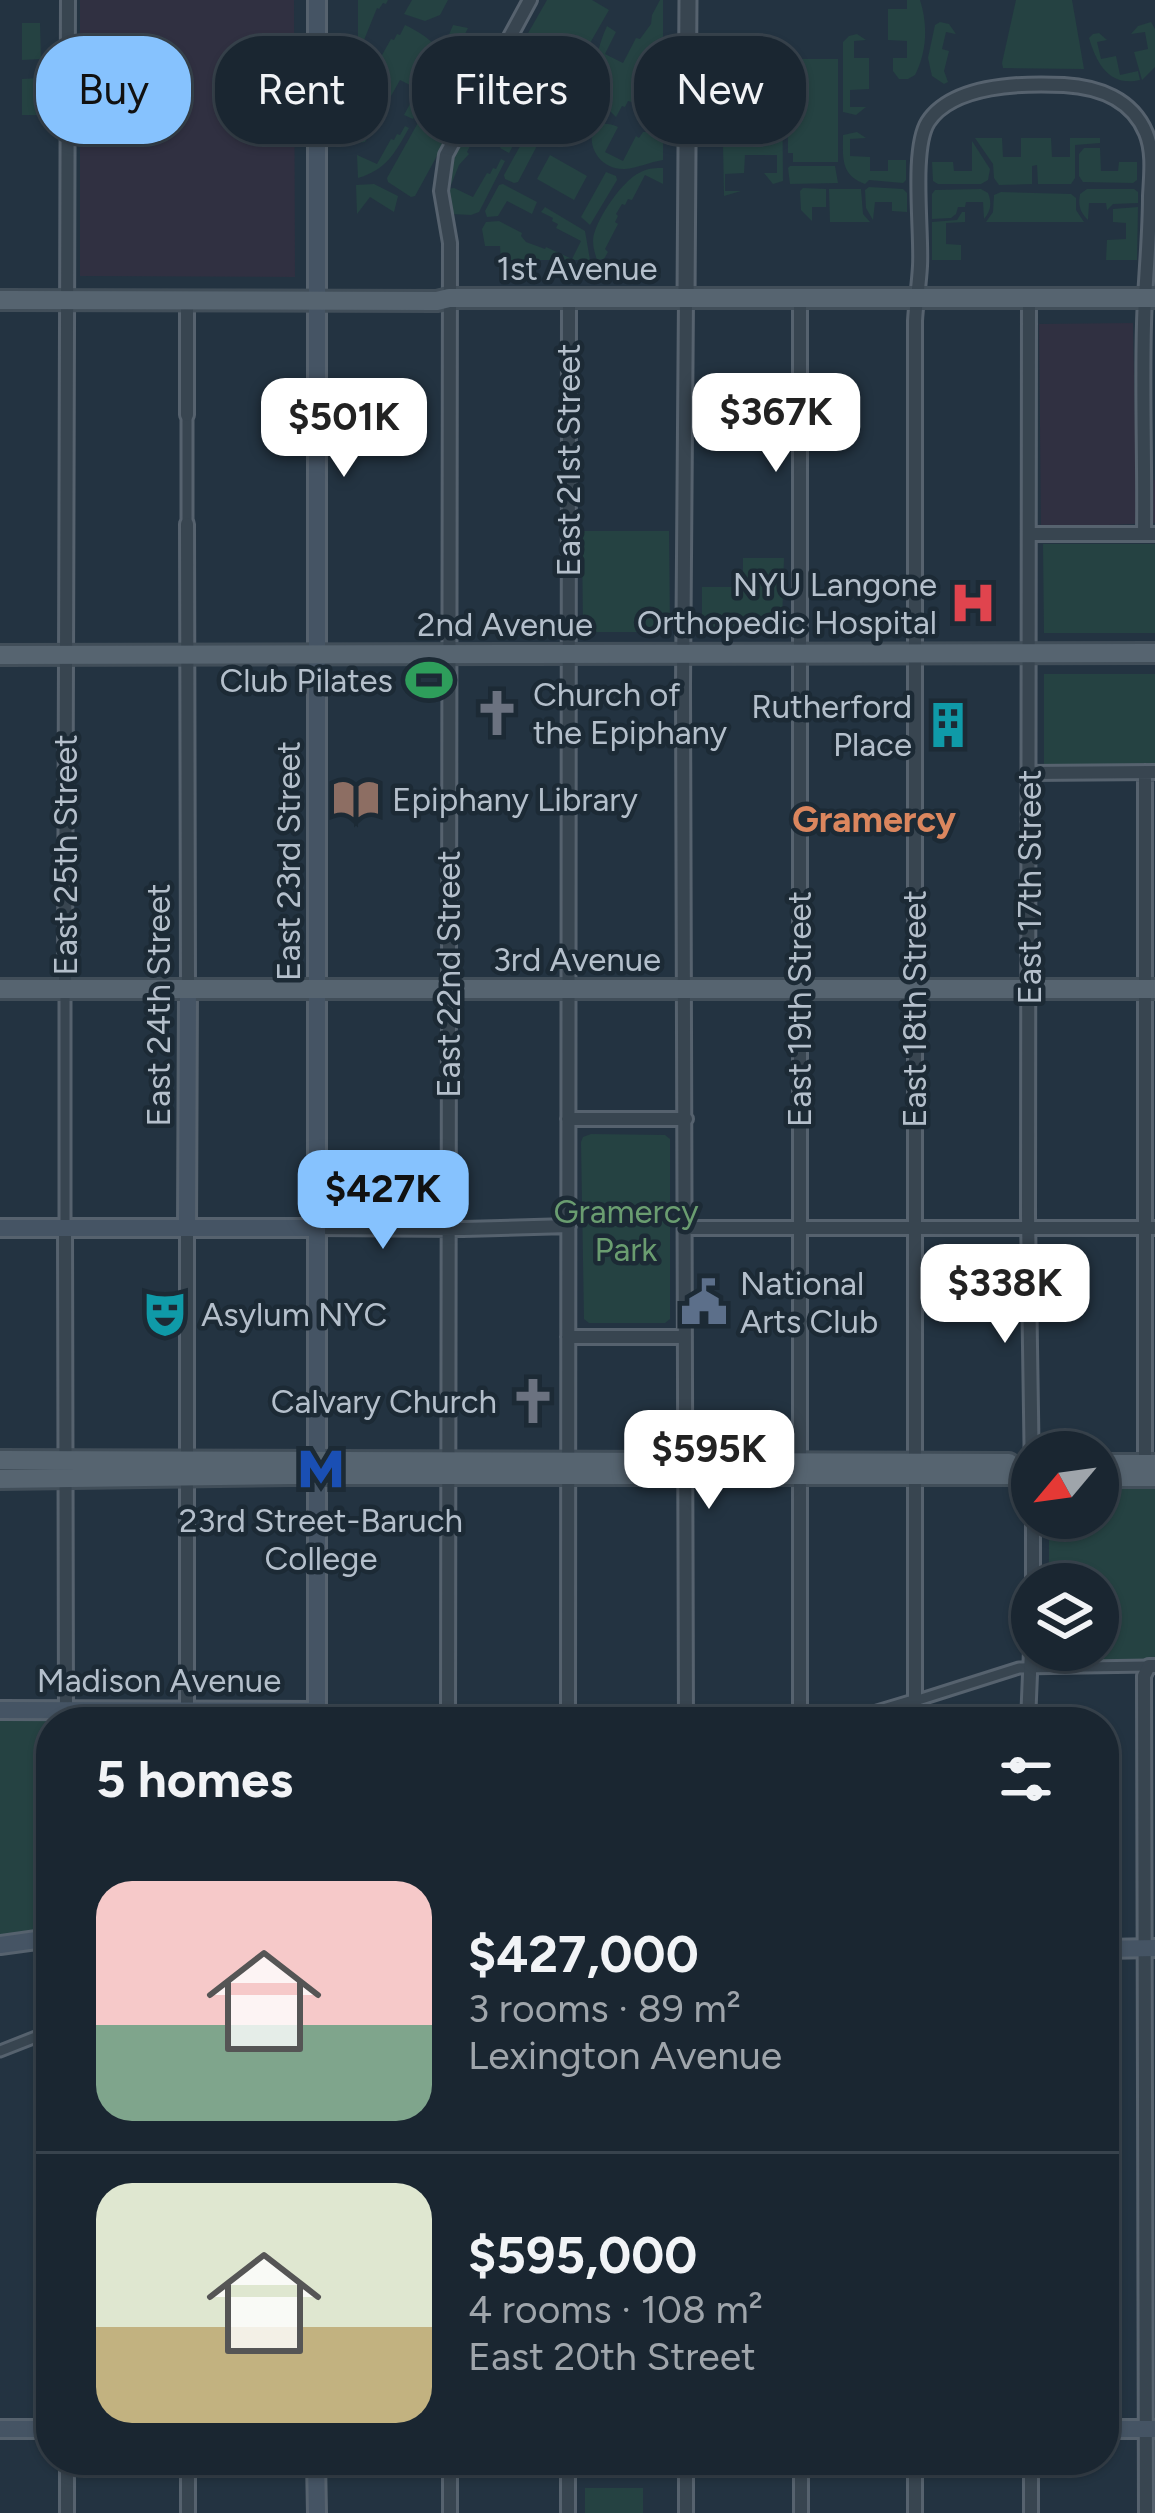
<!DOCTYPE html>
<html lang="en">
<head>
<meta charset="utf-8">
<style>
	body { margin:0; font-family:Figtree,sans-serif; background:#27323d; color:#f1f3f6; height:100vh; display:flex; flex-direction:column; font-size:45px; white-space:nowrap }
	* { box-sizing:border-box; margin:0 }
	p { font-size:39px; color:#9fa5ab }
	.icon { flex:none; width:66px; height:66px; fill:none; stroke:currentColor; stroke-width:2; stroke-linecap:round; stroke-linejoin:round }
	.map { position:relative; flex:1; overflow:hidden }
	.drawer { position:absolute; left:36px; top:1707px; width:1083px; height:768px; display:flex; flex-direction:column; background:#1a2631; border-radius:48px; box-shadow:0 3px 9px #0004,0 0 0 3px #38434d }
	.drawer>* { flex:none }
	.guide { position:absolute; left:36px; top:36px; width:1083px; height:108px; display:flex; gap:24px }
	.needle { width:78px; rotate:241deg }
	.controls { position:absolute; left:1011px; top:1431px; display:grid; gap:24px }
	.controls a { display:grid; place-items:center; width:108px; height:108px; border-radius:50%; background:#1a2631; box-shadow:0 3px 9px #0004,0 0 0 3px #38434d; font-size:60px }
	.price { position:absolute; translate:-50% -102px; padding:0 27px; border-radius:24px; background:#fff; color:#222; font-size:39px; line-height:78px; filter:drop-shadow(0 3px 6px #0008) }
	.price::after { content:''; position:absolute; left:50%; top:72px; width:36px; height:27px; margin-left:-18px; background:inherit; clip-path:polygon(0 0,100% 0,50% 100%) }
	.price.selected { background:#86c2fe; color:#111 }
	ul { padding:0; list-style:none }
	li { display:flex; align-items:center; gap:36px; height:300px; padding:0 60px }
	li+li { border-top:3px solid #38434d }
	li span { display:grid; place-items:center; flex:none; width:336px; height:240px; border-radius:36px; color:#555 }
	li>.icon { margin-inline-start:auto }
	span .icon { width:144px; height:144px; fill:#fffc; stroke-width:1 }
	li b { font-size:51px }
	h2 { display:flex; justify-content:space-between; align-items:center; height:144px; padding:0 60px; font-size:51px }
	.pill { padding:0 42px; border-radius:48px; background:#1a2631; box-shadow:0 3px 9px #0004,0 0 0 3px #38434d; font-size:42px; line-height:108px }
	.pill.selected { background:#86c2fe; color:#111 }
	.map>svg:first-child { display:block }
	.medical { fill:#303041 }
	.green { fill:#254242 }
	.lines { fill:none; stroke-linecap:round; stroke-linejoin:round }
	.pedestrian-casing { stroke:#56626e; stroke-width:15 }
	.minor-casing { stroke:#56626e; stroke-width:18 }
	.tertiary-casing { stroke:#56626e; stroke-width:21 }
	.secondary-casing { stroke:#56626e; stroke-width:22 }
	.primary-casing { stroke:#414e59; stroke-width:24 }
	.pedestrian { stroke:#384550; stroke-width:9 }
	.minor { stroke:#384550; stroke-width:12 }
	.tertiary { stroke:#384550; stroke-width:15 }
	.secondary { stroke:#455464; stroke-width:16 }
	.primary { stroke:#566470; stroke-width:18 }
	.labels { text-anchor:middle; stroke-width:9; stroke-linejoin:round; paint-order:stroke }
	.street-label { font-size:33px; fill:#b4bfcb; stroke:#1c2a35 }
	.poi-label { font-size:33px; fill:#b4bfcb; stroke:#1c2a35; text-anchor:end }
	.park-label { font-size:33px; fill:#6a9d70; stroke:#1c2a35 }
	.neighbourhood-label { font-size:36px; font-weight:bold; fill:#db865e; stroke:#1c2a35 }
</style>
</head>
<body>
<div class="map">
<svg width="1155" height="2513" viewBox="0 0 1155 2513">
	<rect width="100%" height="100%" fill="#233341"/>
	<path class="medical" d="M 80,0 L 294,0 L 295,277 L 80,276 Z
		M 1133,323 L 1136,480 L 1155,480 L 1155,523 L 1041,528 L 1039,324 Z"/>
	<path class="green" d="M 358,0 L 388,0 L 386,4 L 383,3 L 379,9 L 377,8 L 364,40 L 358,41 Z
		M 412,0 L 448,0 L 440,15 L 425,21 L 404,14 Z
		M 547,0 L 592,0 L 609,10 L 578,64 L 527,35 Z
		M 660,0 L 663,0 L 663,86 L 645,77 L 632,102 L 628,101 L 625,107 L 622,106 L 616,117 C 588,93 593,57 607,26 L 616,32 L 605,54 L 623,63 L 636,38 L 640,39 L 651,24 L 652,15 Z
		M 907,0 L 920,0 C 928,25 927,51 915,75 L 908,79 L 899,79 L 893,71 L 893,58 L 907,58 L 907,41 L 888,40 L 888,9 L 907,9 Z
		M 1016,0 L 1072,0 L 1084,69 L 1003,68 L 1002,63 Z
		M 940,22 L 949,24 L 956,34 L 946,32 L 942,49 L 949,51 L 944,71 L 948,82 L 944,84 L 932,76 L 928,58 L 935,25 Z
		M 1151,22 L 1155,29 L 1155,67 L 1142,80 L 1134,52 L 1148,49 L 1145,32 L 1131,34 L 1138,26 Z
		M 22,23 L 40,23 L 41,59 L 22,60 Z
		M 405,25 C 464,53 437,76 413,119 L 404,115 L 418,89 L 400,80 L 386,105 L 383,104 L 379,109 L 376,109 L 371,119 L 373,121 L 370,127 L 372,129 L 365,142 L 357,143 L 357,54 L 377,64 L 391,39 L 394,40 L 397,34 L 400,35 Z
		M 453,25 L 468,28 L 455,53 L 458,56 L 457,60 L 472,69 L 487,44 L 496,48 L 479,80 L 459,71 L 445,54 L 446,42 Z
		M 857,34 L 866,40 L 854,41 L 854,58 L 869,58 L 869,89 L 850,90 L 850,107 L 866,107 L 856,115 L 843,112 L 843,42 L 849,36 Z
		M 1093,34 L 1099,33 L 1107,40 L 1097,42 L 1101,59 L 1116,56 L 1120,75 L 1138,71 L 1140,80 C 1110,87 1097,65 1089,38 Z
		M 515,39 L 539,52 L 543,59 L 540,70 L 515,57 L 504,75 L 497,71 Z
		M 773,58 L 778,58 L 782,64 L 783,181 L 773,184 L 764,173 L 777,173 L 777,155 L 745,155 L 744,173 L 725,174 L 725,191 L 741,191 L 724,196 L 723,143 L 733,143 L 734,116 L 723,115 L 723,61 L 730,62 L 739,68 L 727,69 L 727,86 L 742,87 L 742,106 L 759,106 L 760,87 L 776,86 L 775,69 L 760,68 L 764,61 Z
		M 788,59 L 838,59 L 838,162 L 793,162 L 793,153 L 788,153 Z
		M 554,63 C 574,69 587,80 594,99 L 587,101 L 588,97 L 564,84 L 565,81 L 559,78 L 560,75 L 549,69 Z
		M 40,78 L 41,115 L 22,115 L 22,79 Z
		M 509,82 L 544,104 L 552,105 L 554,102 L 576,114 L 575,117 L 578,120 L 588,105 L 595,102 C 595,119 589,129 574,138 L 558,136 L 531,120 L 529,110 L 502,95 Z
		M 487,92 L 499,100 L 493,112 L 495,114 L 481,138 L 479,137 L 475,143 L 472,142 L 467,152 L 469,154 L 459,165 L 451,185 L 446,186 L 452,154 Z
		M 437,95 L 460,108 L 461,112 L 415,196 L 411,197 L 388,182 L 387,178 L 433,96 Z
		M 663,95 L 663,160 C 650,162 637,168 625,169 C 585,171 579,109 618,127 L 605,152 L 623,161 L 636,136 L 639,138 L 643,132 L 646,132 L 652,122 L 650,120 Z
		M 501,101 L 521,112 L 522,129 L 509,153 L 500,148 L 513,123 L 495,113 Z
		M 405,126 L 409,128 C 395,153 386,170 358,178 L 357,155 L 377,164 L 391,139 L 394,140 L 397,134 L 400,135 Z
		M 531,130 L 540,136 L 540,140 L 518,182 L 514,183 L 505,179 L 504,175 L 528,132 Z
		M 857,132 L 866,138 L 850,139 L 850,156 L 870,157 L 870,171 L 888,171 L 888,160 L 906,160 L 906,180 L 903,183 L 869,180 L 865,184 C 840,175 843,157 843,135 Z
		M 975,138 L 1002,138 L 1003,157 L 1021,157 L 1021,138 L 1051,138 L 1052,157 L 1070,157 L 1070,138 L 1100,138 L 1100,143 L 1075,145 L 1075,178 L 1071,184 L 1038,184 L 1037,165 L 1032,166 L 1032,184 L 999,185 L 994,178 L 993,164 Z
		M 972,141 L 990,169 L 988,180 L 981,184 L 938,184 L 933,181 L 932,162 L 953,162 L 954,171 L 972,171 Z
		M 1084,148 L 1100,148 L 1101,171 L 1118,171 L 1119,162 L 1137,162 L 1137,180 L 1133,183 L 1083,182 L 1079,176 L 1079,154 Z
		M 550,155 L 587,176 L 574,200 L 537,179 Z
		M 501,159 L 505,161 L 479,212 L 471,215 L 452,214 L 446,189 L 454,188 L 473,197 L 487,173 L 490,174 L 493,168 L 496,169 Z
		M 790,166 L 835,166 L 838,183 L 790,184 L 788,168 Z
		M 663,168 L 663,184 L 645,175 L 632,200 L 628,199 L 625,205 L 622,204 L 616,214 L 618,216 L 615,222 L 618,224 L 605,249 L 608,252 L 604,259 L 597,260 C 594,251 591,241 595,231 C 601,213 624,178 643,171 C 650,168 655,168 663,168 Z
		M 606,172 L 616,176 L 617,180 L 590,225 L 581,217 Z
		M 374,184 L 398,196 L 394,212 L 370,197 L 357,214 L 356,185 Z
		M 503,184 L 537,202 L 532,214 L 507,201 L 498,216 L 487,217 L 485,211 L 499,185 Z
		M 869,187 L 903,189 L 907,193 L 907,212 L 892,211 L 892,202 L 875,202 L 873,220 L 866,208 L 865,190 Z
		M 803,188 L 826,189 L 826,207 L 812,207 L 812,221 L 801,210 L 800,191 Z
		M 829,189 L 861,189 L 863,214 L 870,222 L 830,222 Z
		M 981,189 L 988,193 C 992,203 991,211 984,219 L 983,202 L 966,202 L 965,207 L 958,207 L 956,214 L 951,218 L 932,219 L 932,194 L 935,190 Z
		M 1087,189 L 1134,189 L 1138,192 L 1138,203 L 1113,204 L 1107,210 L 1106,203 L 1089,203 L 1088,220 C 1080,212 1078,206 1080,194 Z
		M 1001,192 L 1071,194 L 1076,198 L 1076,210 L 1084,222 L 986,222 L 993,212 L 994,195 Z
		M 545,207 L 585,231 L 590,260 L 501,260 L 500,246 L 485,246 L 482,229 L 486,222 L 499,221 L 522,233 L 521,236 L 526,242 L 545,249 L 546,247 L 572,259 L 581,241 L 556,228 L 558,224 L 552,221 L 553,218 L 541,212 Z
		M 1138,207 L 1137,260 L 1106,260 L 1107,240 L 1126,239 L 1126,223 L 1113,222 L 1113,209 Z
		M 962,212 L 965,212 L 965,222 L 946,223 L 946,244 L 961,245 L 961,260 L 932,260 L 932,222 L 957,220 Z
		M 582,531 L 669,531 L 670,632 L 583,632 Z
		M 1043,544 L 1155,544 L 1155,633 L 1044,633 Z
		M 743,558 L 784,558 L 782,625 L 702,627 L 702,587 L 743,587 Z
		M 1044,674 L 1155,674 L 1155,765 L 1044,766 Z
		M 591,1134 L 665,1135 L 670,1139 L 670,1319 L 665,1323 L 589,1323 L 584,1319 L 581,1142 L 583,1137 Z
		M 1098,1488 L 1155,1488 L 1155,1659 L 1133,1662 L 1043,1662 L 1039,1657 L 1043,1650 L 1098,1650 L 1098,1584 L 1049,1584 L 1049,1518 L 1098,1518 Z
		M 0,1721 L 292,1721 L 297,1722 L 51,1722 L 51,1935 L 0,1936 Z
		M 585,2488 L 643,2488 L 643,2513 L 585,2513 Z"/>
	<g class="lines">
		<defs>
			<path id="pedestrian" d="M 187,415 L 187,524
				M 65,1228 L 65,989
				M 915,1701 L 1019,1668 L 1149,1666
				M 0,2051 L 51,2031"/>
			<path id="minor" d="M 1029,296 L 1028,1215 L 1032,1477
				M 800,297 L 800,1722
				M 187,300 L 187,415
				M 187,524 L 188,989
				M 1029,534 L 1155,534
				M 1145,772 L 1145,1470
				M 1030,773 L 1155,772
				M 65,989 L 68,0
				M 568,1119 L 686,1119
				M 65,1228 L 66,1709
				M 317,1228 L 463,1229 L 569,1226
				M 685,1228 L 1155,1228
				M 568,1337 L 685,1337
				M 1033,1518 L 1033,1584
				M 187,1711 L 187,1228
				M 448,1722 L 450,243 L 441,191 L 446,155 L 530,0
				M 568,1722 L 569,298
				M 686,1722 L 683,686 L 686,298
				M 845,1722 L 915,1701
				M 915,1722 L 915,321 C 916,303 919,285 920,266 C 922,231 911,149 928,122 C 953,84 1024,83 1064,85 C 1098,87 1132,99 1146,133 C 1154,152 1151,176 1150,196 C 1150,239 1145,281 1144,324 C 1142,394 1145,464 1144,534
				M 1028,1722 L 1032,1626
				M 188,2460 L 188,2513
				M 915,2460 L 915,2513
				M 67,2513 L 67,2460
				M 450,2513 L 450,2460
				M 568,2513 L 568,2460
				M 686,2513 L 686,2460
				M 801,2513 L 801,2460
				M 1031,2513 L 1031,2460
				M 1146,2513 L 1144,1676 L 1149,1666 L 1155,1666"/>
			<path id="tertiary" d="M 686,298 L 688,0"/>
			<path id="secondary" d="M 0,1228 L 317,1228
				M 187,1228 L 188,989
				M 0,1710 L 317,1711
				M 317,1722 L 317,0
				M 0,1945 L 51,1938
				M 1104,1949 L 1155,1948
				M 0,2429 L 51,2429
				M 1104,2429 L 1155,2429
				M 316,2460 L 317,2513"/>
			<path id="primary" d="M 0,300 L 437,301 L 449,298 L 1155,298
				M 0,655 L 1155,653
				M 0,989 L 1155,989
				M 0,1460 L 1009,1463
				M 1098,1464 L 1155,1464
				M 1098,1477 L 1155,1477
				M 0,1479 L 290,1475 L 1032,1475"/>
		</defs>
		<use href="#pedestrian" class="pedestrian-casing"/>
		<use href="#minor" class="minor-casing"/>
		<use href="#tertiary" class="tertiary-casing"/>
		<use href="#secondary" class="secondary-casing"/>
		<use href="#primary" class="primary-casing"/>
		<use href="#pedestrian" class="pedestrian"/>
		<use href="#minor" class="minor"/>
		<use href="#tertiary" class="tertiary"/>
		<use href="#secondary" class="secondary"/>
		<use href="#primary" class="primary"/>
	</g>
	<defs>
		<symbol id="hospital-bare" viewBox="-9 -9 18 18"><path d="M-5-5h3v3.5h4V-5h3V5h-3V1.5h-4V5h-3Z" fill="#e0444e" stroke="#1c2a35" stroke-width="2.5" paint-order="stroke"/></symbol>
		<symbol id="stadium-bare" viewBox="-9 -9 18 18"><path d="M0-5a6.5 5 0 1 0 0 10a6.5 5 0 1 0 0-10ZM-3.5-1.8h7v3.6h-7Z" fill="#2e9e5b" stroke="#1c2a35" stroke-width="2.5" paint-order="stroke"/></symbol>
		<symbol id="church-bare" viewBox="-9 -9 18 18"><path d="M-1.2-6h2.4v3.5h3.3v2.4h-3.3V6h-2.4V-.1h-3.3v-2.4h3.3Z" fill="#6b7280" stroke="#1c2a35" stroke-width="2.5" paint-order="stroke"/></symbol>
		<symbol id="building-bare" viewBox="-9 -9 18 18"><path d="M-4-6H4V6H1V3H-1V6H-4ZM-2.5-4.3h1.7v1.8h-1.7ZM.8-4.3h1.7v1.8H.8ZM-2.5-1h1.7V.8h-1.7ZM.8-1h1.7V.8H.8Z" fill="#0f9aa8" stroke="#1c2a35" stroke-width="2.5" paint-order="stroke"/></symbol>
		<symbol id="library-bare" viewBox="-9 -9 18 18"><path d="M-6-4Q-3-5.5-.7-3.5V5Q-3 3-6 4ZM6-4Q3-5.5 .7-3.5V5Q3 3 6 4Z" fill="#8d6e63" stroke="#1c2a35" stroke-width="2.5" paint-order="stroke"/></symbol>
		<symbol id="civic-bare" viewBox="-9 -9 18 18"><path d="M-.6-6.5H3V-4.5H.6V-3L4-1V1h2V6H-6V1h2V-1L-.6-3ZM-1.2 2.5V6h2.4V2.5Z" fill="#5c6f8a" stroke="#1c2a35" stroke-width="2.5" paint-order="stroke"/></symbol>
		<symbol id="theatre-bare" viewBox="-9 -9 18 18"><path d="M-5-5.5Q0-4 5-5.5V0Q5 5 0 6Q-5 5-5 0ZM-3.3-2.5H-1v1.5H-3.3ZM1-2.5H3.3v1.5H1ZM-2.8 1Q0 5.5 2.8 1Z" fill="#0f9aa8" stroke="#1c2a35" stroke-width="2.5" paint-order="stroke"/></symbol>
		<symbol id="metro-bare" viewBox="-9 -9 18 18"><path d="M-5.5 5V-5H-3L0 0L3-5H5.5V5H3V-.5L0 4L-3-.5V5Z" fill="#1a4fb4" stroke="#1c2a35" stroke-width="2.5" paint-order="stroke"/></symbol>
	</defs>
	<g fill-rule="evenodd">
		<use href="#hospital-bare" x="940" y="570" width="66" height="66"/>
		<use href="#stadium-bare" x="396" y="647" width="66" height="66"/>
		<use href="#church-bare" x="464" y="680" width="66" height="66"/>
		<use href="#building-bare" x="915" y="692" width="66" height="66"/>
		<use href="#library-bare" x="323" y="766" width="66" height="66"/>
		<use href="#civic-bare" x="671" y="1269" width="66" height="66"/>
		<use href="#theatre-bare" x="132" y="1281" width="66" height="66"/>
		<use href="#church-bare" x="500" y="1368" width="66" height="66"/>
		<use href="#metro-bare" x="288" y="1436" width="66" height="66"/>
	</g>
	<g class="labels">
		<g class="street-label">
			<text x="577" y="280">1st Avenue</text>
			<text transform="translate(568 460) rotate(-90)" y="12">East 21st Street</text>
			<text x="505" y="636">2nd Avenue</text>
			<text transform="translate(65 855) rotate(-90)" y="12">East 25th Street</text>
			<text transform="translate(288 861) rotate(-90)" y="12">East 23rd Street</text>
			<text transform="translate(1029 887) rotate(-90)" y="12">East 17th Street</text>
			<text x="577" y="971">3rd Avenue</text>
			<text transform="translate(448 974) rotate(-90)" y="12">East 22nd Street</text>
			<text transform="translate(158 1005) rotate(-90)" y="12">East 24th Street</text>
			<text transform="translate(799 1009) rotate(-90)" y="12">East 19th Street</text>
			<text transform="translate(914 1009) rotate(-90)" y="12">East 18th Street</text>
			<text x="159" y="1692">Madison Avenue</text>
		</g>
		<g class="poi-label">
			<text x="937" y="596">NYU Langone<tspan x="937" dy="38">Orthopedic Hospital</tspan></text>
			<text x="393" y="692">Club Pilates</text>
			<text x="533" y="706" text-anchor="start">Church of<tspan x="533" dy="38">the Epiphany</tspan></text>
			<text x="912" y="718">Rutherford<tspan x="912" dy="38">Place</tspan></text>
			<text x="392" y="811" text-anchor="start">Epiphany Library</text>
			<text x="740" y="1295" text-anchor="start">National<tspan x="740" dy="38">Arts Club</tspan></text>
			<text x="201" y="1326" text-anchor="start">Asylum NYC</text>
			<text x="497" y="1413">Calvary Church</text>
			<text x="321" y="1532" text-anchor="middle">23rd Street-Baruch<tspan x="321" dy="38">College</tspan></text>
		</g>
		<g class="park-label">
			<text x="626" y="1223">Gramercy<tspan x="626" dy="38">Park</tspan></text>
		</g>
		<g class="neighbourhood-label">
			<text x="874" y="832">Gramercy</text>
		</g>
	</g>
</svg>
<div class="controls">
<a><svg class="needle" viewBox="-14 -14 28 28"><path d="M0-13l5 13h-10z" fill="#e53935"/><path d="M0 13l5-13h-10z" fill="#9fa5ab"/></svg></a>
<a><svg class="icon" aria-label="layers" viewBox="0 0 24 24"><path d="M12 4l9 5-9 5-9-5zM3 14l9 5 9-5"/></svg></a>
</div>
<b class="price" style="left:776px;top:475px">$367K</b>
<b class="price" style="left:344px;top:480px">$501K</b>
<b class="price selected" style="left:383px;top:1252px">$427K</b>
<b class="price" style="left:1005px;top:1346px">$338K</b>
<b class="price" style="left:709px;top:1512px">$595K</b>
<div class="guide">
<a class="pill selected">Buy</a>
<a class="pill">Rent</a>
<a class="pill">Filters</a>
<a class="pill">New</a>
</div>
<section class="drawer">
<h2>5 homes<svg class="icon" aria-label="filters" viewBox="0 0 24 24"><path d="M4 7h16M4 17h16"/><circle cx="9" cy="7" r="2"/><circle cx="15" cy="17" r="2"/></svg></h2>
<ul>
<li><span style="background:linear-gradient(#f6c9c9 60%,#7fa58c 0)"><svg class="icon" aria-label="home" viewBox="0 0 24 24"><path d="M3 11l9-7 9 7M6 9v11h12V9"/></svg></span><div><b>$427,000</b><p>3 rooms · 89 m²</p><p>Lexington Avenue</p></div></li>
<li><span style="background:linear-gradient(#dfe7d0 60%,#c2b280 0)"><svg class="icon" aria-label="home" viewBox="0 0 24 24"><path d="M3 11l9-7 9 7M6 9v11h12V9"/></svg></span><div><b>$595,000</b><p>4 rooms · 108 m²</p><p>East 20th Street</p></div></li>
</ul>
</section>
</div>
</body>
</html>
